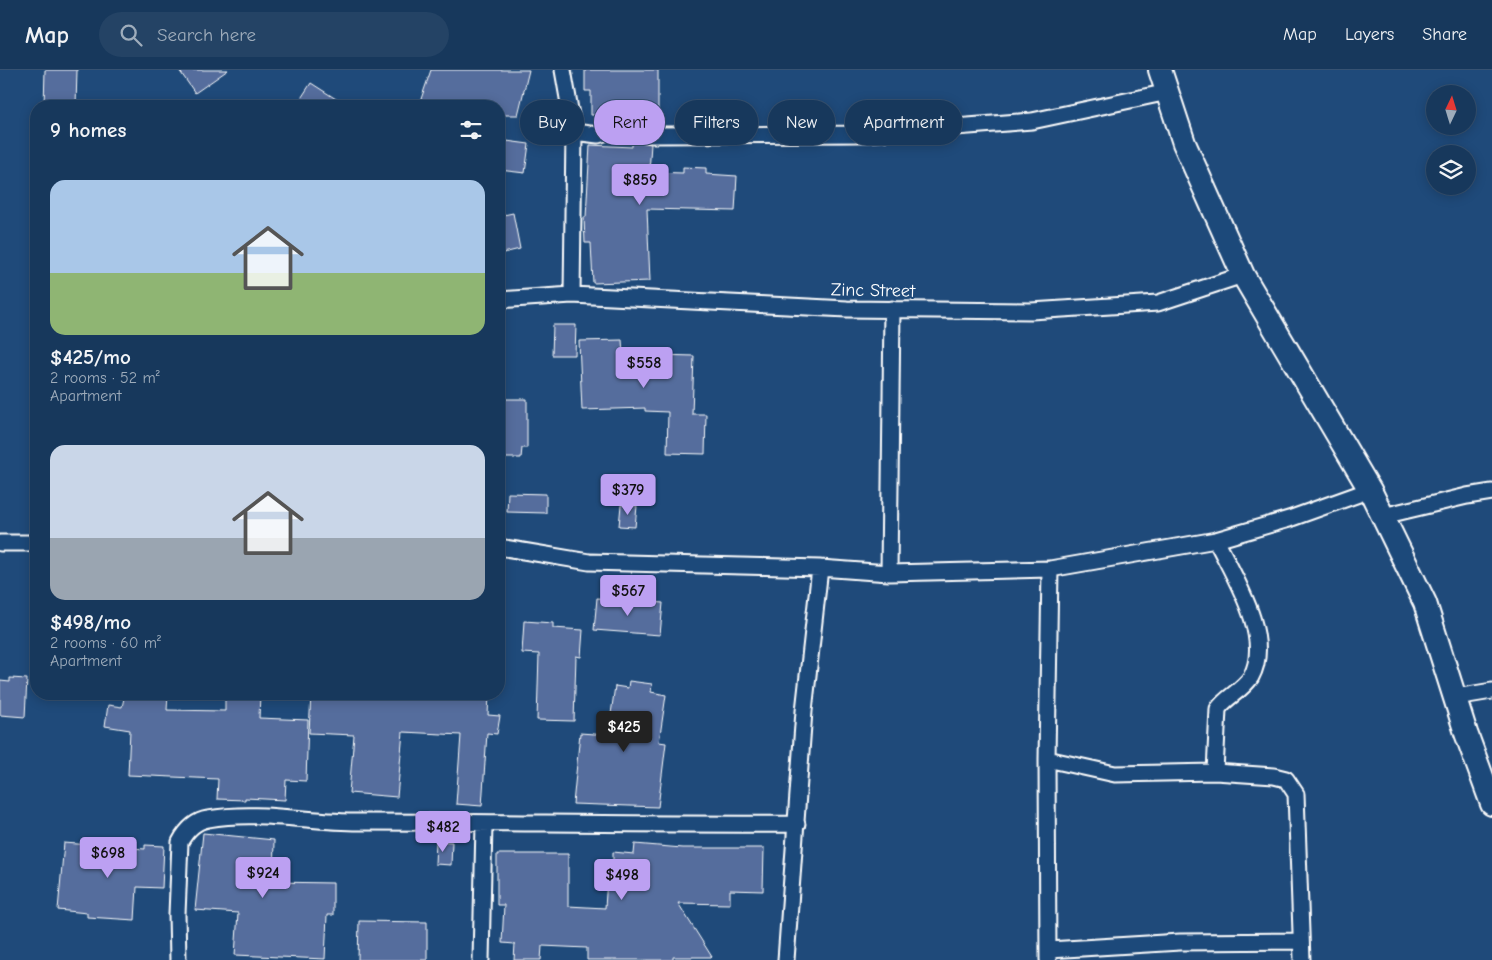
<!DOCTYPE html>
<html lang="en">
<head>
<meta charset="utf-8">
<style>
	body { margin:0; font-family:"Comic Neue",sans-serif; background:#244365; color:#f1f3f6; height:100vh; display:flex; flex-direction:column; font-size:19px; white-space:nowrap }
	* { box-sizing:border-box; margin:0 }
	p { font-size:16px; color:#9eacbb }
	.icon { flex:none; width:28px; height:28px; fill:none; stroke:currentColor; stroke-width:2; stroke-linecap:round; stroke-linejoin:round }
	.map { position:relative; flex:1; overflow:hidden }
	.panel { position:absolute; left:30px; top:30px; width:475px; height:600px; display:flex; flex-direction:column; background:#17385c; border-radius:20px; box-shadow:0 2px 12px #0003,0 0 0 1px #365272 }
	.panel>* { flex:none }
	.top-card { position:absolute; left:520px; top:30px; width:475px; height:45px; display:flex; gap:10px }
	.needle { width:32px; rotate:4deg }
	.controls { position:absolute; left:1426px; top:15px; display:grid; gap:10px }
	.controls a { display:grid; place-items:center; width:50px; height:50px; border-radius:50%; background:#17385c; box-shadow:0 2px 12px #0003,0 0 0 1px #365272; font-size:25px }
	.price { position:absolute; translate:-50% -42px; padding:0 11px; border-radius:5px; background:#bca0f2; color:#111; font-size:16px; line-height:32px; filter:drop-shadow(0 1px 2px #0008) }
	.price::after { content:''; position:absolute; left:50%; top:30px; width:15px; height:11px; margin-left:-8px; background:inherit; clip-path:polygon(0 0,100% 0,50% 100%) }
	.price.active { background:#222; color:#fff }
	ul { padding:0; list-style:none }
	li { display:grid; align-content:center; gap:10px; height:265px; padding:0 20px }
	li span { display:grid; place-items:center; height:155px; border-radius:15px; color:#555 }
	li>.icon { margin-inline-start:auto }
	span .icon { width:90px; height:90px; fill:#fffc; stroke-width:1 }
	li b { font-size:21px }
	h2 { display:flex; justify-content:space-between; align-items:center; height:60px; padding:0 20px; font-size:21px }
	.tag { padding:0 18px; border-radius:22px; background:#17385c; box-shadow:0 2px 12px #0003,0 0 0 1px #365272; font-size:18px; line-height:45px }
	.tag.active { background:#bca0f2; color:#111 }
	header { display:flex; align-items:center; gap:30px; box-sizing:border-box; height:70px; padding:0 25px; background:#17385c; border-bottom:1px solid #365272 }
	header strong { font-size:24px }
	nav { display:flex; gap:28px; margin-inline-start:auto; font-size:18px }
	.search { width:350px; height:45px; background:#244365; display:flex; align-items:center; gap:12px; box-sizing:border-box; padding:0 18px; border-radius:28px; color:#9eacbb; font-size:19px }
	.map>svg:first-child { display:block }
	.building { fill:#556d9d; stroke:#fff }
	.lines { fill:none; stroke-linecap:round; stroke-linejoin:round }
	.street-casing { stroke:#fff; stroke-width:19 }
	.secondary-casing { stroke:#fff; stroke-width:26 }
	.street { stroke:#1f4a7a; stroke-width:15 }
	.secondary { stroke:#1f4a7a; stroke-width:22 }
	.labels { text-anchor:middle; stroke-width:4; stroke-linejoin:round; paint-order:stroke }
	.street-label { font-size:18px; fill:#fff; stroke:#1f4a7a }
</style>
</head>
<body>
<header>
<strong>Map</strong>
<div class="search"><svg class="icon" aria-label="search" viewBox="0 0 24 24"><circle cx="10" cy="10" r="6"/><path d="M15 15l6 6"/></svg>Search here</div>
<nav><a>Map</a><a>Layers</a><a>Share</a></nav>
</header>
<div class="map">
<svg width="1492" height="890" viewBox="0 0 1492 890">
	<rect width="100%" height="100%" fill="#1f4a7a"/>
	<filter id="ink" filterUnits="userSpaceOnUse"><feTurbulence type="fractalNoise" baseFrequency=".02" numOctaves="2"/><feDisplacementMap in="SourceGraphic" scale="10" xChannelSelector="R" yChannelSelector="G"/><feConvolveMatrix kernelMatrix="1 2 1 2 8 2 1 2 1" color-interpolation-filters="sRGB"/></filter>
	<g filter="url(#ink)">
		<path class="building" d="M 45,0 L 77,0 L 76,36 L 44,36 Z
			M 179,0 L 228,0 L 195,23 Z
			M 431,0 L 529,0 L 518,45 L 499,45 L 499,36 L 424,36 L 426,31 L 421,29 Z
			M 585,0 L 658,0 L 658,45 L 654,45 L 653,56 L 634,52 L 635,45 L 591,45 L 591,21 L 585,21 Z
			M 311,13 L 347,36 L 296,36 Z
			M 499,70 L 529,74 L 525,103 L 499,100 Z
			M 632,71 L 651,74 L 649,102 L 683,103 L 683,97 L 706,98 L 706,104 L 737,106 L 735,141 L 647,139 L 650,211 L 593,213 L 591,173 L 585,173 L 584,147 L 586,147 L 590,75 L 632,77 Z
			M 513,143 L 520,179 L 499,184 L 499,146 Z
			M 553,255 L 576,255 L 575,285 L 552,285 Z
			M 622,270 L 623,284 L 694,286 L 692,344 L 706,344 L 705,384 L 667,383 L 668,342 L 645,341 L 645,338 L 582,340 L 579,271 Z
			M 499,329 L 527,329 L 527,378 L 522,378 L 521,388 L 499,388 Z
			M 508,423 L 546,424 L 546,443 L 507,442 Z
			M 621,435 L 637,436 L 635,457 L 619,456 Z
			M 597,528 L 663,533 L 660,565 L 594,560 Z
			M 524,551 L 553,553 L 553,558 L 583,560 L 581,587 L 576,586 L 574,651 L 537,650 L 539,584 L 522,583 Z
			M 10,608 L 27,609 L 25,647 L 0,645 L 0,611 L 10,612 Z
			M 629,611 L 652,614 L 651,622 L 666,625 L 659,672 L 666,673 L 658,737 L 573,734 L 580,663 L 608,665 L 615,616 L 628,618 Z
			M 125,624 L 168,624 L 167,640 L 225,641 L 225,624 L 260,624 L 259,648 L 308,650 L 306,711 L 286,710 L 285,730 L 245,728 L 245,730 L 217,729 L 218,709 L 128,705 L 130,660 L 105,656 L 108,635 L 122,637 Z
			M 311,624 L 390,626 L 407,626 L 407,624 L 489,624 L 488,645 L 500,646 L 497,664 L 487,663 L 482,736 L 456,734 L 461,665 L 403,662 L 397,727 L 349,723 L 354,665 L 309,663 Z
			M 203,763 L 274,770 L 273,812 L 333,813 L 333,845 L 327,845 L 325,889 L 235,885 L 238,843 L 195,840 Z
			M 436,771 L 452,772 L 451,795 L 435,794 Z
			M 64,773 L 145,779 L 145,775 L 164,776 L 162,818 L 137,817 L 135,850 L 87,847 L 87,843 L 58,840 Z
			M 635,774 L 682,778 L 764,778 L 763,821 L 730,820 L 730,834 L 678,833 L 712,887 L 673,887 L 673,890 L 587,890 L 587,878 L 542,876 L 541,890 L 514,890 L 515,874 L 502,873 L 504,835 L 497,835 L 497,784 L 568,784 L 568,836 L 605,838 L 608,794 L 613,795 L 613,782 L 634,784 Z
			M 359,851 L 427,852 L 427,890 L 358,890 Z"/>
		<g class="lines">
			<defs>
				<path id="street" d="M 563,0 L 574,62
					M 572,225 L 574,62 L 598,65 L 617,59 L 652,65 L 867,64 L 1032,51 L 1168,22
					M 499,230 L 572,225 L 847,239 L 1031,241 L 1158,233 L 1243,205
					M 1383,446 L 1467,426 L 1492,422
					M 0,473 L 36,473
					M 499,477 L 589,492 L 820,498 L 889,503 L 1050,499 L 1216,470 L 1289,449 L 1370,420
					M 889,503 L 892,239
					M 1456,627 L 1492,621
					M 1047,689 L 1115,704 L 1215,702 L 1274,706 L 1286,709 L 1296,724 L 1302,890
					M 1215,702 L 1218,639 C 1227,626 1242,621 1251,607 C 1273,567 1234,507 1216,470
					M 1049,880 L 1180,872 L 1301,871
					M 178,890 L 177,844 L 180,772 C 186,761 195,751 208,749 C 257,740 309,752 358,752 C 505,752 650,755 797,754
					M 481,890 L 484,754
					M 786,890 L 804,641 L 820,498
					M 1048,890 L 1047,689 L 1050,499"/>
				<path id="secondary" d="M 1160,0 L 1184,73 L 1243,205 L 1370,420 L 1425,533 L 1466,663 L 1492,734"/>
			</defs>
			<use href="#street" class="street-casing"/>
			<use href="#secondary" class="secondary-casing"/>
			<use href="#street" class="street"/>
			<use href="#secondary" class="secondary"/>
		</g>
	</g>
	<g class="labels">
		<g class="street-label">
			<text transform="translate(873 220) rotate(1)" y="6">Zinc Street</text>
		</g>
	</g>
</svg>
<div class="controls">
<a><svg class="needle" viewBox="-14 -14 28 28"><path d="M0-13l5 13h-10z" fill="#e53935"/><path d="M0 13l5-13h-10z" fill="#9eacbb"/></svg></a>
<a><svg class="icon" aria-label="layers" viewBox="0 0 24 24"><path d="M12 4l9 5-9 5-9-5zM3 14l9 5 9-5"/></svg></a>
</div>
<b class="price" style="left:640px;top:136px">$859</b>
<b class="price" style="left:644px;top:319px">$558</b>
<b class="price" style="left:628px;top:446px">$379</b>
<b class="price" style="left:628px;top:547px">$567</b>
<b class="price active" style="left:624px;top:683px">$425</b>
<b class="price" style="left:443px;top:783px">$482</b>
<b class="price" style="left:108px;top:809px">$698</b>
<b class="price" style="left:263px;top:829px">$924</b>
<b class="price" style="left:622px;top:831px">$498</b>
<div class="top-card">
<a class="tag">Buy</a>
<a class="tag active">Rent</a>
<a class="tag">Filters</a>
<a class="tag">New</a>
<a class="tag">Apartment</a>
</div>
<section class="panel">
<h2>9 homes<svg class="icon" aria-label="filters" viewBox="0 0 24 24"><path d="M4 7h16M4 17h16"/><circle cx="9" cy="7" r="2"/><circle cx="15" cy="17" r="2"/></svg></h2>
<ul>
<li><span style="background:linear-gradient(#a9c7e8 60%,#8fb573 0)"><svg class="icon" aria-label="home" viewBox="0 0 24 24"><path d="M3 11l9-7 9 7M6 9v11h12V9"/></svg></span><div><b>$425/mo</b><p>2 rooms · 52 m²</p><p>Apartment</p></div></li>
<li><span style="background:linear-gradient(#c9d6e8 60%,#9aa5b1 0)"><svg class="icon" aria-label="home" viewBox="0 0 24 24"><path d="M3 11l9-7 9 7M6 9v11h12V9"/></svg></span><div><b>$498/mo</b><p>2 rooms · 60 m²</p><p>Apartment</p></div></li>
</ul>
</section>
</div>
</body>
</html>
